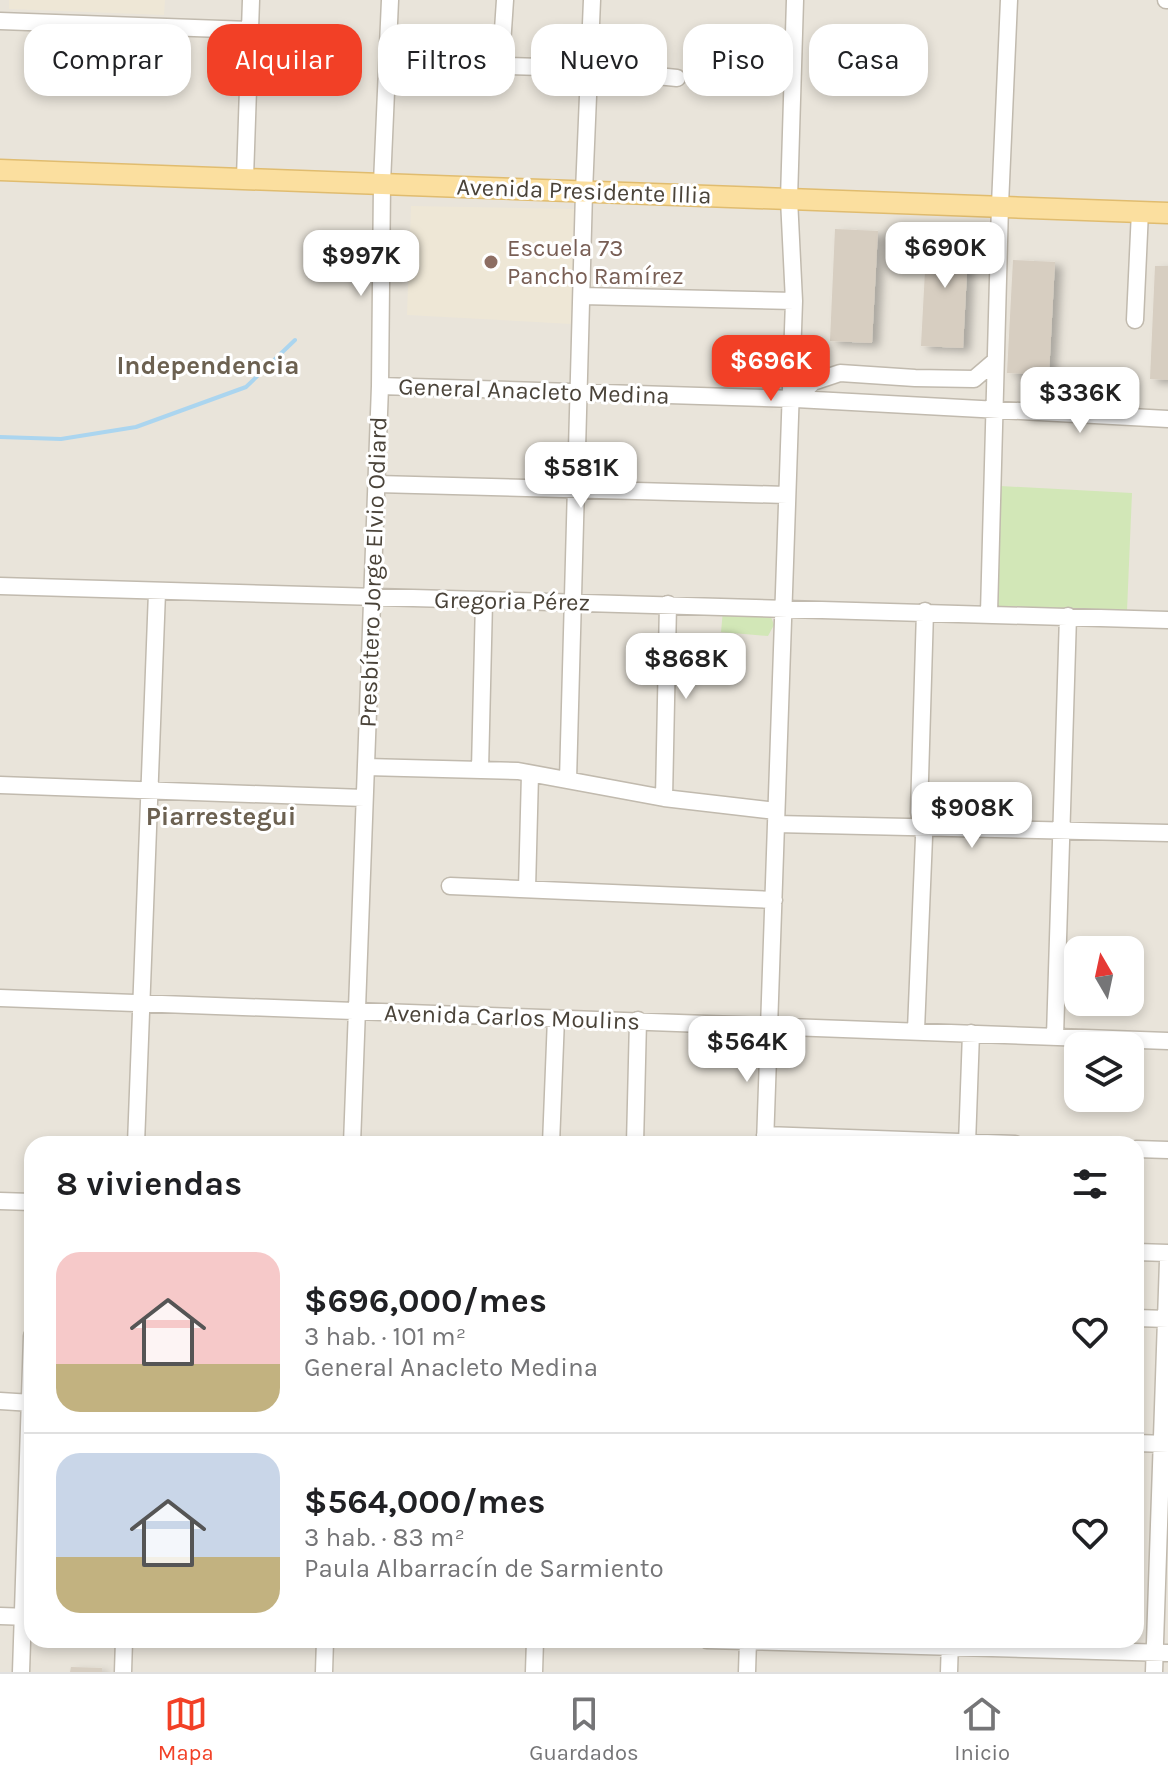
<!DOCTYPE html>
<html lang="es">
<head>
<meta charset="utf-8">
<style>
	body { margin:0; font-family:Karla,sans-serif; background:#f2f2f2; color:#202124; height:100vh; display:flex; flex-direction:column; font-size:30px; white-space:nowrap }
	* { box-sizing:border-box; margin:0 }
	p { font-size:26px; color:#757577 }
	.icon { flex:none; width:44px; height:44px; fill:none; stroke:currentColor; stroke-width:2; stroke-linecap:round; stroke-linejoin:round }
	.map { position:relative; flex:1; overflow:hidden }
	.sheet { position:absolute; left:24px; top:1136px; width:1120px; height:512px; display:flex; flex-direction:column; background:#fff; border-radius:24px; box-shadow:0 4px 12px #0003 }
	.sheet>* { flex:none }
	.guide { position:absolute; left:24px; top:24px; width:1120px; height:72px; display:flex; gap:16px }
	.needle { width:52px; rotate:351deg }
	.tools { position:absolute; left:1064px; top:936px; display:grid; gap:16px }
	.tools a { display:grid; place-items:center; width:80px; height:80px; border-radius:16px; background:#fff; box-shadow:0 4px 12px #0003; font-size:40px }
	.price { position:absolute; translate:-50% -68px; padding:0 18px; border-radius:16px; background:#fff; color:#222; font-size:26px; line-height:52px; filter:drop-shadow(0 2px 4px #0008) }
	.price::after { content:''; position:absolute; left:50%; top:48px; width:24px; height:18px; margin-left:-12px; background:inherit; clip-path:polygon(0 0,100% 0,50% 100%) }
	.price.active { background:#f24026; color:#fff }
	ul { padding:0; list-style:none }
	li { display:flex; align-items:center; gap:24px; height:200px; padding:0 32px }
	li+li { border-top:2px solid #e0e0e0 }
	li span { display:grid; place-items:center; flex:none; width:224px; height:160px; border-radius:24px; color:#555 }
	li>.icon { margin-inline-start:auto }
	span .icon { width:96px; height:96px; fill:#fffc; stroke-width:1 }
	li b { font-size:34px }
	h2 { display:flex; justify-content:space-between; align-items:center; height:96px; padding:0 32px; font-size:34px }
	.chip { padding:0 28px; border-radius:24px; background:#fff; box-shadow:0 4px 12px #0003; font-size:28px; line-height:72px }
	.chip.active { background:#f24026; color:#fff }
	.tab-bar { display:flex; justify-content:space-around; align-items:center; height:112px; border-top:2px solid #e0e0e0; background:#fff; font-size:22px; color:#757577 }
	.tab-bar a { display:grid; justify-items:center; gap:4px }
	.tab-bar .active { color:#f24026 }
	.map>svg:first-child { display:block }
	.residential { fill:#e9e4da; fill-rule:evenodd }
	.education { fill:#eee7d6 }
	.green { fill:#d2e7b7 }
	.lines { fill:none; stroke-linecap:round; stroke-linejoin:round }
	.stream { stroke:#abd5ef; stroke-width:4 }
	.building { fill:#d7cec1; filter:url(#shadow) }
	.minor-casing { stroke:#c1baae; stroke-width:19 }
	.major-casing { stroke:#e0bc6f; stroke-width:23 }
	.minor { stroke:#fff; stroke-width:16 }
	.major { stroke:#fbdf9f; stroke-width:20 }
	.education-dot { fill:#8d6e63; stroke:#fff; stroke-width:3 }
	.labels { text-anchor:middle; stroke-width:6; stroke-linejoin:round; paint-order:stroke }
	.street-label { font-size:24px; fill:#4a4339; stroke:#fff }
	.education-label { font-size:24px; fill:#785e54; stroke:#fff; text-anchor:start }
	.neighbourhood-label { font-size:26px; font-weight:bold; fill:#6c6151; stroke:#fff }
</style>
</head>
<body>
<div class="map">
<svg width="1168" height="1672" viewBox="0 0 1168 1672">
	<defs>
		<filter id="shadow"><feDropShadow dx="7" dy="4" stdDeviation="4" flood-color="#0004"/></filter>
	</defs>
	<rect width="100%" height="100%" fill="#f5f2ec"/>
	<path class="residential" d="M 0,0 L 1168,0 L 1168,1672 L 0,1672 ZM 1078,950 L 1130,950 L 1130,1002 L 1078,1002 ZM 1078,1046 L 1130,1046 L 1130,1098 L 1078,1098 ZM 32,1144 L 1136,1144 L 1136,1640 L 32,1640 Z"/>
	<path class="education" d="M 9,0 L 165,0 L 164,15 L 9,9 Z
		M 411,206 L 574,209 L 572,324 L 407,315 Z"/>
	<path class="green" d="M 1000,486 L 1132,493 L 1127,611 L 995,606 Z
		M 723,610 L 770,614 L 774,625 L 768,636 L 721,632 Z"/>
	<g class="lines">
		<path class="stream" d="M 0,437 L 61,439 L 136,427 L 246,387 L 295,340"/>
	</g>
	<path class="building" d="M 835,229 L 878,231 L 872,343 L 830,341 Z
		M 927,233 L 969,235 L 963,348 L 921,346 Z
		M 1013,260 L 1055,262 L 1049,375 L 1007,373 Z
		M 1155,266 L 1168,266 L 1168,380 L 1150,379 Z
		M 71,1667 L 102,1668 L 102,1672 L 70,1672 Z"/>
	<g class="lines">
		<defs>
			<path id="minor" d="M 505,0 L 501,60 L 504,66 L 576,68 L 677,78
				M 1166,0 L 1168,0
				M 0,21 L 250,30
				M 245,178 L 251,0
				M 582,296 L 794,301
				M 1135,320 L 1140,211
				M 380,386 L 796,399 L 1168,419
				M 796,399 L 813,382 L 840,373 L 915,378 L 974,379 L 995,361
				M 377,484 L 787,495
				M 0,586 L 1168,620
				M 989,613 L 1000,205 L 1009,0
				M 366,767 L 518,771 L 664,798 L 776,811
				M 480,770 L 484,601
				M 568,780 L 584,192 L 592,0
				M 0,785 L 364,798
				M 664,798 L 668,604
				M 776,824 L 1168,833
				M 450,886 L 774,900
				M 527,889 L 530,774
				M 0,998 L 1168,1041
				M 916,1030 L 924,837 L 919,812 L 925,611
				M 1055,1036 L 1068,616
				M 765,1135 L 1015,1144
				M 136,1144 L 157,592
				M 352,1144 L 380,386 L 382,183 L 390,0
				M 551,1144 L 556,1018
				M 635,1144 L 638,1020
				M 765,1144 L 794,301 L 789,199 L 795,0
				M 967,1144 L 971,1033
				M 1136,1149 L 1168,1150
				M 0,1201 L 32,1202
				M 1136,1252 L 1168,1253
				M 1136,1318 L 1168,1319
				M 0,1401 L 32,1403
				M 1136,1443 L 1168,1444
				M 0,1616 L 30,1617
				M 707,1640 L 1168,1653
				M 21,1672 L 32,1336
				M 123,1672 L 124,1640
				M 324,1672 L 325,1640
				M 534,1672 L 535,1640
				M 747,1672 L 748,1640
				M 949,1672 L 950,1640
				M 1154,1672 L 1168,1261"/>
			<path id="major" d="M 0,170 L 1168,213"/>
		</defs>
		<use href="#minor" class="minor-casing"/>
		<use href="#major" class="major-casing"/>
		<use href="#minor" class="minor"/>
		<use href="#major" class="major"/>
	</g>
	<circle class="education-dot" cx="491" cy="262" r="8"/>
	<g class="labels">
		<g class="street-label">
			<text transform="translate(584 191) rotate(2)" y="8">Avenida Presidente Illia</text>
			<text transform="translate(534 391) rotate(2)" y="8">General Anacleto Medina</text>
			<text transform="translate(373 572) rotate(-88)" y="8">Presbítero Jorge Elvio Odiard</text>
			<text transform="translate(512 601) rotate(1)" y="8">Gregoria Pérez</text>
			<text transform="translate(512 1017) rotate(2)" y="8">Avenida Carlos Moulins</text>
		</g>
		<g class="education-label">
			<text x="507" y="256">Escuela 73<tspan x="507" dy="28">Pancho Ramírez</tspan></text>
		</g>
		<g class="neighbourhood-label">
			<text x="208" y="374">Independencia</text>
			<text x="221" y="825">Piarrestegui</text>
		</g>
	</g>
</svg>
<div class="tools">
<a><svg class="needle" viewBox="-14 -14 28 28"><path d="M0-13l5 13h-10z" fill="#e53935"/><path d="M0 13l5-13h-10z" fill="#757577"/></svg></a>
<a><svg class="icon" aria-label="layers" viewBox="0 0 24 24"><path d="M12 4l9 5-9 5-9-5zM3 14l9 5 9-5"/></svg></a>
</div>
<b class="price" style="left:945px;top:290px">$690K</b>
<b class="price" style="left:361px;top:298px">$997K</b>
<b class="price active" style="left:771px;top:403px">$696K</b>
<b class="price" style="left:1080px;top:435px">$336K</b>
<b class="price" style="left:581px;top:510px">$581K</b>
<b class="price" style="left:686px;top:701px">$868K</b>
<b class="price" style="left:972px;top:850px">$908K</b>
<b class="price" style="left:747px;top:1084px">$564K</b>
<div class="guide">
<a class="chip">Comprar</a>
<a class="chip active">Alquilar</a>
<a class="chip">Filtros</a>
<a class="chip">Nuevo</a>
<a class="chip">Piso</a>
<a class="chip">Casa</a>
</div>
<section class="sheet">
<h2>8 viviendas<svg class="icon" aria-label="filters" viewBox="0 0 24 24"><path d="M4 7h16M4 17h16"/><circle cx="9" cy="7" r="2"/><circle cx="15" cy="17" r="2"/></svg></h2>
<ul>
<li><span style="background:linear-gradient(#f6c9c9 70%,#c2b280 0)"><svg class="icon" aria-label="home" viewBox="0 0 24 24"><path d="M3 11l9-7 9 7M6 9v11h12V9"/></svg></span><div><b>$696,000/mes</b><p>3 hab. · 101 m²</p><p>General Anacleto Medina</p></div><svg class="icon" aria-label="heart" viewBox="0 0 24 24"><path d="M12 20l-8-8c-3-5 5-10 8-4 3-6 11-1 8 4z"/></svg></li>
<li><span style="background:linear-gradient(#c9d6e8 65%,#c2b280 0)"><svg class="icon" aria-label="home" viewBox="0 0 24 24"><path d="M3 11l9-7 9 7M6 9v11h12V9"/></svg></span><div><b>$564,000/mes</b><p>3 hab. · 83 m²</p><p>Paula Albarracín de Sarmiento</p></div><svg class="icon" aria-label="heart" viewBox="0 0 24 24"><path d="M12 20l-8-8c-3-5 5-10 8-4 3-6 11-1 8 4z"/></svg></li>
</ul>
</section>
</div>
<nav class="tab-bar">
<a class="active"><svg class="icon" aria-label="map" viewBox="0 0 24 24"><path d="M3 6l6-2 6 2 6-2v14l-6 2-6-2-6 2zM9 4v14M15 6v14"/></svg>Mapa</a>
<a><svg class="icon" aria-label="saved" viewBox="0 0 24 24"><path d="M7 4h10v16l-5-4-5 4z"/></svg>Guardados</a>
<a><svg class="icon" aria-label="home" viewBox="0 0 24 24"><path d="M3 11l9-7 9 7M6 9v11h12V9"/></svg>Inicio</a>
</nav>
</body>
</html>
